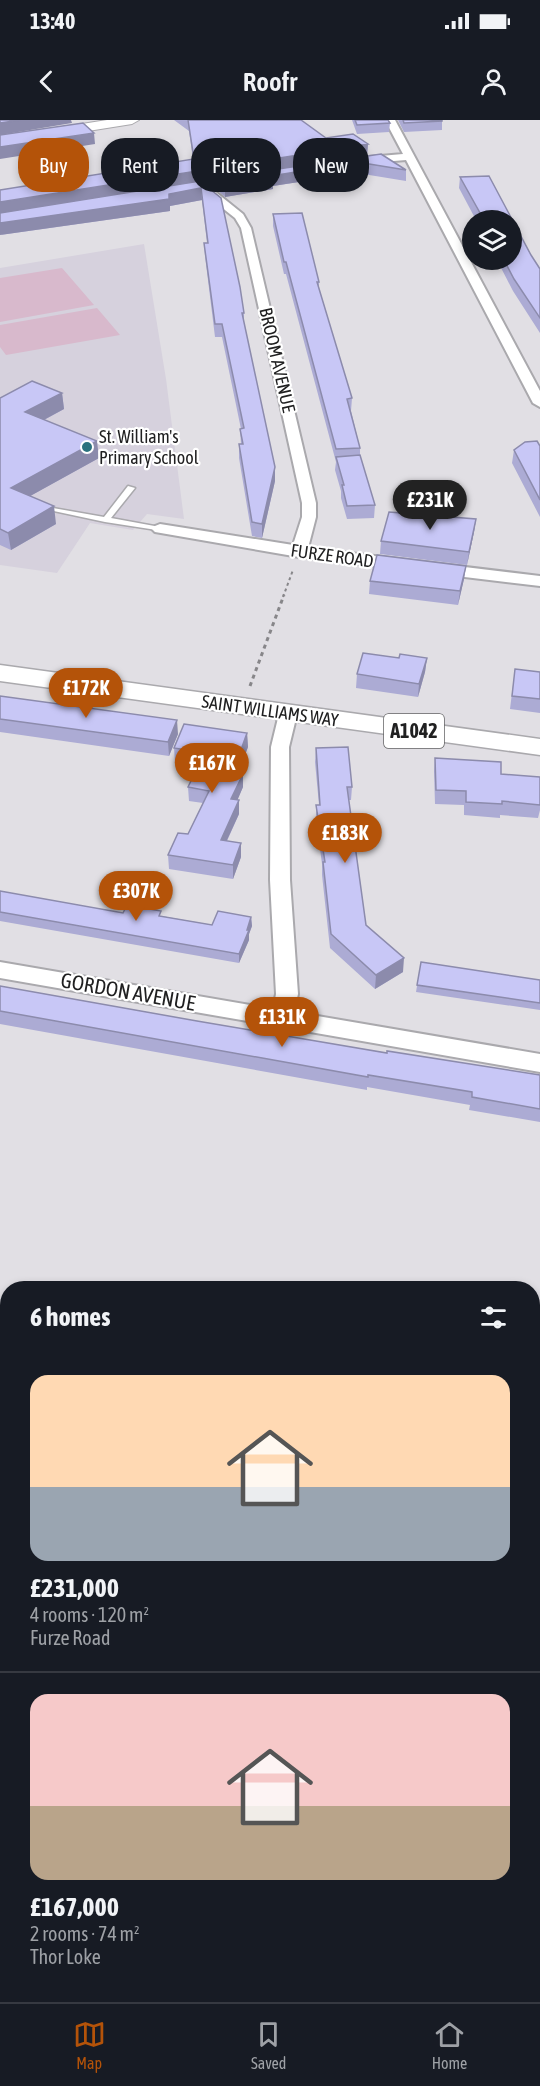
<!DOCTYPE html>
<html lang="en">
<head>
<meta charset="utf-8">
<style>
	body { margin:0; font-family:"Asap Condensed",sans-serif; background:#20242c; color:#f1f3f6; height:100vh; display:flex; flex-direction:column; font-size:22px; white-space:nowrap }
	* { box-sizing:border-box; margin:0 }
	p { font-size:20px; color:#9ea1a6 }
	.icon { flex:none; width:33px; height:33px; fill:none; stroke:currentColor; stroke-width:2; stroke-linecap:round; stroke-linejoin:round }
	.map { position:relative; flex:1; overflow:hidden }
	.drawer { position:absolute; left:0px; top:1161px; width:540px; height:722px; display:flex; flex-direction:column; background:#171b24; border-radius:24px 24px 0 0; box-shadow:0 3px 9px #0003 }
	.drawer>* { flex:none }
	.hud { position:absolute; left:18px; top:18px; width:504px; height:54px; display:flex; gap:12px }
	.fabs { position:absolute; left:462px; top:90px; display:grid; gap:12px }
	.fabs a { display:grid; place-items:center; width:60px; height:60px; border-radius:50%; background:#171b24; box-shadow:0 3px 9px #0003; font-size:30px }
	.price { position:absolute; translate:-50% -51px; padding:0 14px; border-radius:21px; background:#b45309; color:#fff; font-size:20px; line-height:39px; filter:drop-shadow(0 2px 3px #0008) }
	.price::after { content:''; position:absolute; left:50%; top:36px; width:18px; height:14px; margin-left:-9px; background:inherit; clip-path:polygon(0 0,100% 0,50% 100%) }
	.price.current { background:#222; color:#fff }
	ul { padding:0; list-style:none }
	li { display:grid; align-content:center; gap:12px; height:318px; padding:0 30px }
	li+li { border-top:2px solid #363941 }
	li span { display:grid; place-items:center; height:186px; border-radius:18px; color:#555 }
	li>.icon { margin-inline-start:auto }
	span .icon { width:108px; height:108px; fill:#fffc; stroke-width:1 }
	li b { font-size:26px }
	h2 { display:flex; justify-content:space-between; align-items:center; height:72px; padding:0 30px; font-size:26px }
	.pill { padding:0 21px; border-radius:24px; background:#171b24; box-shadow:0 3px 9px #0003; font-size:21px; line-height:54px }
	.pill.current { background:#b45309; color:#fff }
	.status { display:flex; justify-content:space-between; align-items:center; height:42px; padding:0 30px; background:#171b24; direction:ltr }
	.status svg { height:16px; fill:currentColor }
	header { display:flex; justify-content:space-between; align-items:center; height:78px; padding:0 30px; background:#171b24; font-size:27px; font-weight:600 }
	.dock { display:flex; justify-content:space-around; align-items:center; height:84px; border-top:2px solid #363941; background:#171b24; font-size:16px; color:#9ea1a6 }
	.dock a { display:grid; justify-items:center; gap:3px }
	.dock .current { color:#b45309 }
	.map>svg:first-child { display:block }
	.built { fill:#d6d1dd }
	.green { fill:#d8b9cc }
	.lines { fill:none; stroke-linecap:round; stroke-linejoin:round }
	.lane-casing { stroke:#aaa9ad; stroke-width:3 }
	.street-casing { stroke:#aaa9ad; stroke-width:4 }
	.secondary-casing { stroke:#aaa9ad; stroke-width:2 }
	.highway-casing { stroke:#aaa9ad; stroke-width:3 }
	.path-far2 { stroke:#878689; stroke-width:2; stroke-dasharray:3 3; stroke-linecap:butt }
	.path-far1 { stroke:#878689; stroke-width:3; stroke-dasharray:4 4; stroke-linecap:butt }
	.path { stroke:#878689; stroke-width:5; stroke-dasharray:6 6; stroke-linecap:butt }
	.lane { fill:#fff; fill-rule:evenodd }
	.street { fill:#fff; fill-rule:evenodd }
	.secondary { fill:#fff; fill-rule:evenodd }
	.highway { fill:#fff; fill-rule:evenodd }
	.wall { fill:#acabd4 }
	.shaded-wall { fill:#8c8bac }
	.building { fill:#c8c7f6; stroke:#8c8bac; stroke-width:1.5 }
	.poi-dot { fill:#2b727e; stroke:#fff; stroke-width:2 }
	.labels { text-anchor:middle; stroke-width:4.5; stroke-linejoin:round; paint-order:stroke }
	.far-street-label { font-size:18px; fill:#202021; stroke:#fff }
	.far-poi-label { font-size:18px; fill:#202021; stroke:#fff; text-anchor:start }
	.shield { fill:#fff; stroke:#636364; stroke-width:1.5 }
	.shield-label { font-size:20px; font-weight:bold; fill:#202021 }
	.street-label { font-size:21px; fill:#202021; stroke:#fff }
</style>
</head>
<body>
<div class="status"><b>13:40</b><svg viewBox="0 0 49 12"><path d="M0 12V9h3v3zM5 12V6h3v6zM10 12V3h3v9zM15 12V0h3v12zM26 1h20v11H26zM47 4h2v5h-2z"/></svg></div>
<header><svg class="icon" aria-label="back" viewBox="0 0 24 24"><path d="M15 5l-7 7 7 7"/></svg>Roofr<svg class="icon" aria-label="person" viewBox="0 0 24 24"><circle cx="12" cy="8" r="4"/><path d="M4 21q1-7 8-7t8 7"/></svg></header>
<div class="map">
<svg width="540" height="1882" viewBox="0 0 540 1882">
	<rect width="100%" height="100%" fill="#e1dfe4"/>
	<path class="built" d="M 144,124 L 166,259 L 184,399 L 147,394 L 133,410 L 90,403 L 57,453 L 0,445 L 0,148 Z"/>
	<path class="green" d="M 62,148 L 94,185 L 0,202 L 0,158 Z
		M 97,188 L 120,215 L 6,235 L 0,227 L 0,205 Z"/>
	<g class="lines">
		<defs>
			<path id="lane" d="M 128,366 L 135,368 L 111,398 L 160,407 L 164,409 L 163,411 L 105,402 L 49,390 L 53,388 L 104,397 Z"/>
			<path id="street" d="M 385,0 L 395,0 L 540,271 L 540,287 L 533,283 L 406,40 L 357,44 L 352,41 L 357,38 L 403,34 Z
				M 247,57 L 252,60 L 251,62 L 212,69 L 243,94 L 251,108 L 316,383 L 316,397 L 308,428 L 540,456 L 540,466 L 299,437 L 155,412 L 152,409 L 155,406 L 160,404 L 293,425 L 302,397 L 302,383 L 241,108 L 235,98 L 201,71 L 179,74 L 174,71 L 179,68 Z
				M 288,589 L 294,590 L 297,594 L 289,627 L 290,760 L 298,874 L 294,892 L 540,934 L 540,952 L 0,858 L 0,842 L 273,889 L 276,874 L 270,760 L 271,627 L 279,594 L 282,590 Z
				M 540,1488 L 540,1518 L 532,1519 L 532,1489 Z"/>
			<path id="secondary" d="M 107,0 L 139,0 L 132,4 L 0,25 L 0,17 Z"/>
			<path id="highway" d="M 0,545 L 540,619 L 540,635 L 0,561 Z"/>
		</defs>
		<use href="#lane" class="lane-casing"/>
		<use href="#street" class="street-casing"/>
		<use href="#secondary" class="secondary-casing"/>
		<use href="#highway" class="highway-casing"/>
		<path class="path-far2" d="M 283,477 L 293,450"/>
		<path class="path-far1" d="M 250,566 L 284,475"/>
		<path class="path" d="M 0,1293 L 8,1302"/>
		<use href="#lane" class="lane"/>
		<use href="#street" class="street"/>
		<use href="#secondary" class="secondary"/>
		<use href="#highway" class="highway"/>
	</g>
	<path class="wall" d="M 174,0 L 301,0 L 326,18 L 368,24 L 367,35 L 310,44 L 381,34 L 406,50 L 406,61 L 357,53 L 273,66 L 273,69 L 225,77 L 216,69 L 216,60 L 202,62 L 244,193 L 244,205 L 275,347 L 275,361 L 262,418 L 252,416 L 239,338 L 239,324 L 241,324 L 240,309 L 241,309 L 222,217 L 215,217 L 205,136 L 204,123 L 207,123 L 202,80 L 170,86 L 170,91 L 0,115 L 193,39 L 189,11 Z
		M 352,0 L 388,0 L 390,3 L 389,12 L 357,14 Z
		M 398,0 L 442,0 L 442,10 L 404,12 Z
		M 489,56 L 531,135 L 540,149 L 540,213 L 513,171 L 497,140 L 512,140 L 512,100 L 476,100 L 459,68 L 460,57 Z
		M 273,94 L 319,162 L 319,168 L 352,278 L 351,291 L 360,328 L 360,335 L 375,385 L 374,398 L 347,399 L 341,378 L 341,371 L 335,350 L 336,342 L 286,154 L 284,154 L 273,106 Z
		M 62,273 L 64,289 L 44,300 L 99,338 L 30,376 L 56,404 L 11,430 L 0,425 L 0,278 Z
		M 540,326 L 540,397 L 512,343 L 514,330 Z
		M 476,399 L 474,412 L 467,445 L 380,434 L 381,421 Z
		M 464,459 L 458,485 L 369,474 L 370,461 Z
		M 399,538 L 427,538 L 425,552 L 418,577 L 356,568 L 357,554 Z
		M 515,549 L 540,552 L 540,593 L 510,589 Z
		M 0,576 L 178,614 L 169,636 L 0,612 Z
		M 247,613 L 248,627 L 238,653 L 243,667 L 237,680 L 239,680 L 239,694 L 227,721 L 241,723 L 241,737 L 233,759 L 169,749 L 168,735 L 188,714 L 203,683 L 189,681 L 188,667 L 199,645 L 175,642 L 174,628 Z
		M 316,628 L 352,667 L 351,680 L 349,680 L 366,805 L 403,852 L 375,869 L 330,828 L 322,755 L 322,744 L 316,698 L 316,685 L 319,685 L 315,642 Z
		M 435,638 L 501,654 L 540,657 L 540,690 L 538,698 L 500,695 L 500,698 L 464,695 L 464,685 L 435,684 L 434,651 Z
		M 0,771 L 123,793 L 162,796 L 212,805 L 251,797 L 252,806 L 249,814 L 249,820 L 239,843 L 0,801 Z
		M 421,842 L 540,860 L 540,890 L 416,872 Z
		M 0,866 L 197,901 L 387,933 L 540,955 L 540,1002 L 469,990 L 470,985 L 367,967 L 367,970 L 0,904 Z
		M 8,1234 L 8,1257 L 3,1251 L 0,1243 L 0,1239 Z
		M 540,1368 L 540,1419 L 532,1419 L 532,1369 Z
		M 540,1553 L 540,1609 L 532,1610 L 532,1554 Z"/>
	<path class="shaded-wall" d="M 6,0 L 71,0 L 72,3 L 0,15 L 0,3 Z
		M 94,13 L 95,24 L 0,39 L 0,27 Z
		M 368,24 L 367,35 L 217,59 L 216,58 L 216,60 L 0,95 L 0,82 Z
		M 357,42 L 357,53 L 273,66 L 273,69 L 225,77 L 225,65 L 271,56 Z
		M 201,68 L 202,80 L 170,86 L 170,91 L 0,115 L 0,103 Z
		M 62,273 L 64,289 L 27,309 L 25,292 Z
		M 97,321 L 99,338 L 14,385 L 11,368 Z
		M 275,347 L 275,361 L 262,418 L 262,404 Z
		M 54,386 L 56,404 L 11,430 L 8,413 Z
		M 476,399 L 474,412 L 467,445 L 469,432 Z
		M 466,446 L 464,459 L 458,485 L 460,471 Z
		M 427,538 L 425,552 L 418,577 L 419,564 Z
		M 177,600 L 178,614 L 169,636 L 168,622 Z
		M 247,613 L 248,627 L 233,666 L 233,652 Z
		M 243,654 L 243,667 L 232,693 L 231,679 Z
		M 239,680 L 239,694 L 221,733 L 221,720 Z
		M 241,723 L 241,737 L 233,759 L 233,745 Z
		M 251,797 L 252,806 L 249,814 L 249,820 L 239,843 L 239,834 Z
		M 404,838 L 403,852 L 375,869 L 376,855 Z
		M 2,1396 L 6,1406 L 0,1466 L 0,1416 Z"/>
	<path class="building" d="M 0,0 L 20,0 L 0,3 Z
		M 188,0 L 301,0 L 326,18 L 353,14 L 368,24 L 0,82 L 0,70 L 194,39 Z
		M 355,0 L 388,0 L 390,3 L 357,5 Z
		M 403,0 L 442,0 L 442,1 L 404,3 Z
		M 83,3 L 94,13 L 0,27 L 0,15 Z
		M 381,34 L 406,50 L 357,42 L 271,56 L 273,58 L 225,65 L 216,58 Z
		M 489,56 L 531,135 L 540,149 L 540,198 L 514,159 L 504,140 L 512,140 L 512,100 L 484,100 L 460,57 Z
		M 200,61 L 221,78 L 240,167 L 244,193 L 242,193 L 275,347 L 262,404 L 252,402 L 239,324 L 243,324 L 240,309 L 244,308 L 222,204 L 215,204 L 204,123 L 208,123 L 201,68 L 169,74 L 169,79 L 0,103 L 0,93 Z
		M 302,93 L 319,162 L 317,162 L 352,278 L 347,279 L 360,328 L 336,329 L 286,142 L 284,142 L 273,94 Z
		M 32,261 L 62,273 L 25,292 L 97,321 L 11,368 L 54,386 L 8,413 L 0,409 L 0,278 Z
		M 537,321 L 540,326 L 540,380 L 514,330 L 525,322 Z
		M 360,335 L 375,385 L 347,386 L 342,365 L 344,365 L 336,337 Z
		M 389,392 L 476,399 L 469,432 L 381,421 Z
		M 377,435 L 466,446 L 460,471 L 370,461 Z
		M 363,533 L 399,538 L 400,534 L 427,538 L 419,564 L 357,554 Z
		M 515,549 L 540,552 L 540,579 L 512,576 Z
		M 0,576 L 177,600 L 168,622 L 0,599 Z
		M 184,604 L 247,613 L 233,652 L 243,654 L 231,679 L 239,680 L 221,720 L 241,723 L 233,745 L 168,735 L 178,713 L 188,714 L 209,671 L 188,667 L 205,633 L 174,628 Z
		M 348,627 L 352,667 L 347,667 L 366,805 L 404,838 L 376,855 L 331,814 L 323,742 L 325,742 L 316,685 L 320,685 L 316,628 Z
		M 435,638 L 501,642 L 501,654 L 540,657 L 540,685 L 502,681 L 502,684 L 466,682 L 466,671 L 436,670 Z
		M 0,771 L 123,793 L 127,785 L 161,791 L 159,796 L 212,805 L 218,791 L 251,797 L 247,810 L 249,810 L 239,834 L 0,792 Z
		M 421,842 L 540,860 L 540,883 L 417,865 Z
		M 0,866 L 197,901 L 387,933 L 387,931 L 540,955 L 540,989 L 472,977 L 472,972 L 368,955 L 368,957 L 0,891 Z
		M 8,1234 L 8,1252 L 0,1241 L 0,1239 Z
		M 540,1368 L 540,1409 L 532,1410 L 532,1369 Z
		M 0,1396 L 2,1396 L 0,1416 Z
		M 540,1553 L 540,1603 L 532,1603 L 532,1554 Z
		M 0,1643 L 8,1649 L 8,1715 L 0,1710 Z"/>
	<circle class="poi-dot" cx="87" cy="327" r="6"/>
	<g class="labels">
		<g class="far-street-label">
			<text transform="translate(277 240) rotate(77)" y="6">BROOM AVENUE</text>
			<text transform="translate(332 436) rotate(8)" y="6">FURZE ROAD</text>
			<text transform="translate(270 591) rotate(8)" y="6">SAINT WILLIAMS WAY</text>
		</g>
		<g class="far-poi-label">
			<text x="99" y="323">St. William's<tspan x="99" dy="21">Primary School</tspan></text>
		</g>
		<rect class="shield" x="384" y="594" width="60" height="34" rx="4.5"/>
		<g class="shield-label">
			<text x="414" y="618">A1042</text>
		</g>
		<g class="street-label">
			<text transform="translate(128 872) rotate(10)" y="7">GORDON AVENUE</text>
		</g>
	</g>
</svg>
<div class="fabs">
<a><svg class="icon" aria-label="layers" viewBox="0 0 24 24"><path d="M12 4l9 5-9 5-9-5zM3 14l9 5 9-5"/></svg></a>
</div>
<b class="price current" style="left:430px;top:411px">£231K</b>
<b class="price" style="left:86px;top:599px">£172K</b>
<b class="price" style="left:212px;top:674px">£167K</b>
<b class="price" style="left:345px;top:744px">£183K</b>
<b class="price" style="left:136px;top:802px">£307K</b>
<b class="price" style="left:282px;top:928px">£131K</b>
<div class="hud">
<a class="pill current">Buy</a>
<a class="pill">Rent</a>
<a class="pill">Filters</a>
<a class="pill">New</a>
</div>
<section class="drawer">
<h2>6 homes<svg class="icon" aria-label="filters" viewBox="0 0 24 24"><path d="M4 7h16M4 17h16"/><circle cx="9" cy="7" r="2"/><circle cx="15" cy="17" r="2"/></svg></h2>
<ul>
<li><span style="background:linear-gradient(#ffd9b3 60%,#9aa5b1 0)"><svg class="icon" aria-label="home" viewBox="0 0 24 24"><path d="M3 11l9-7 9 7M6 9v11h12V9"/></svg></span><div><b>£231,000</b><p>4 rooms · 120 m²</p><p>Furze Road</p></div></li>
<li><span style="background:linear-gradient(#f6c9c9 60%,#b9a48a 0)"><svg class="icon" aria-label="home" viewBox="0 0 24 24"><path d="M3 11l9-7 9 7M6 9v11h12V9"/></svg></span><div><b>£167,000</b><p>2 rooms · 74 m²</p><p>Thor Loke</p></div></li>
</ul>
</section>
</div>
<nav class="dock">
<a class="current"><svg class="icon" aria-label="map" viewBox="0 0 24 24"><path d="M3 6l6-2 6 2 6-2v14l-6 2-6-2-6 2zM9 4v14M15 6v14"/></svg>Map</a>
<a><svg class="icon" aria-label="saved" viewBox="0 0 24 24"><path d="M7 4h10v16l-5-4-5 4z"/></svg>Saved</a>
<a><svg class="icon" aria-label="home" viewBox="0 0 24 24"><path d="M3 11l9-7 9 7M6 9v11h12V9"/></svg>Home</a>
</nav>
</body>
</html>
